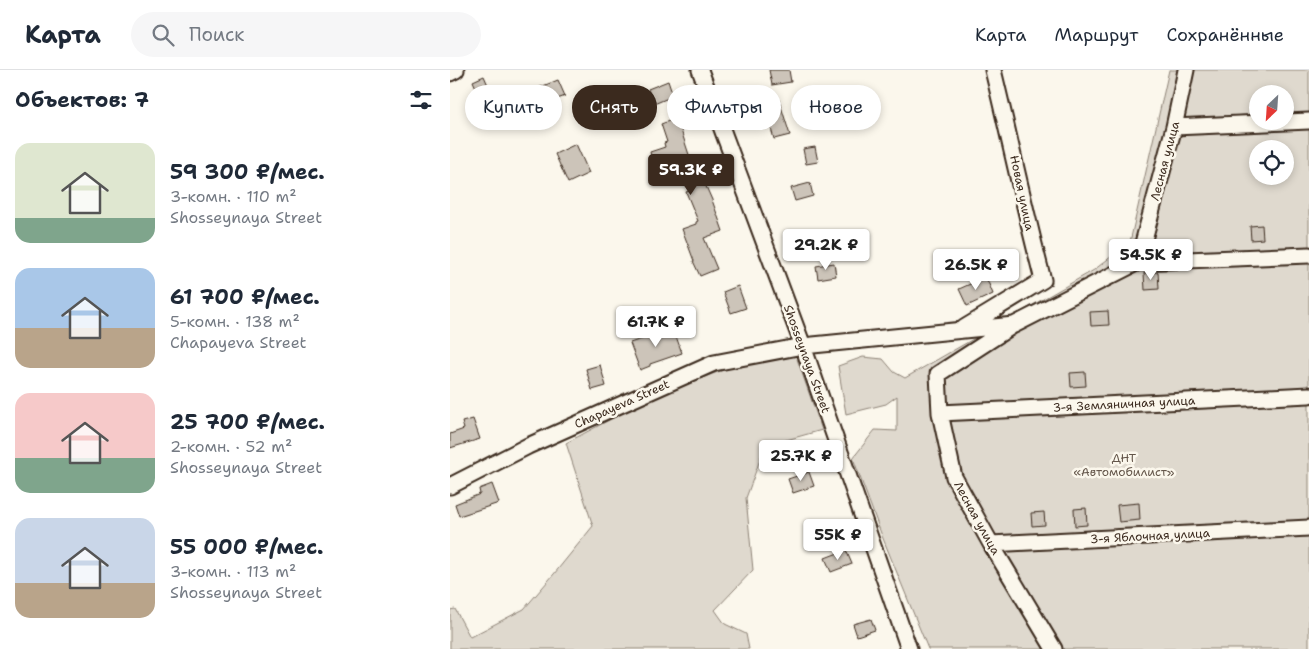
<!DOCTYPE html>
<html lang="ru">
<head>
<meta charset="utf-8">
<style>
	body { margin:0; font-family:"Shantell Sans",sans-serif; background:#f6f6f7; color:#1f2937; height:100vh; display:flex; flex-direction:column; font-size:19px; white-space:nowrap }
	* { box-sizing:border-box; margin:0 }
	p { font-size:16px; color:#747a83 }
	.icon { flex:none; width:28px; height:28px; fill:none; stroke:currentColor; stroke-width:2; stroke-linecap:round; stroke-linejoin:round }
	.map { position:relative; flex:1; overflow:hidden }
	.sheet { display:flex; flex-direction:column; background:#fff; width:450px }
	.sheet>* { flex:none }
	.banner { position:absolute; left:15px; top:15px; width:475px; height:45px; display:flex; gap:10px }
	.needle { width:32px; rotate:205deg }
	.tools { position:absolute; left:799px; top:15px; display:grid; gap:10px }
	.tools a { display:grid; place-items:center; width:45px; height:45px; border-radius:50%; background:#fff; box-shadow:0 2px 8px #0003; font-size:25px }
	.price { position:absolute; translate:-50% -42px; padding:0 11px; border-radius:5px; background:#fff; color:#222; font-size:16px; line-height:32px; filter:drop-shadow(0 1px 2px #0008) }
	.price::after { content:''; position:absolute; left:50%; top:30px; width:15px; height:11px; margin-left:-8px; background:inherit; clip-path:polygon(0 0,100% 0,50% 100%) }
	.price.selected { background:#3b2a1e; color:#fff }
	ul { padding:0; list-style:none }
	li { display:flex; align-items:center; gap:15px; height:125px; padding:0 15px }
	li span { display:grid; place-items:center; flex:none; width:140px; height:100px; border-radius:15px; color:#555 }
	li>.icon { margin-inline-start:auto }
	span .icon { width:60px; height:60px; fill:#fffc; stroke-width:1 }
	li b { font-size:21px }
	h2 { display:flex; justify-content:space-between; align-items:center; height:60px; padding:0 15px; font-size:21px }
	.chip { padding:0 18px; border-radius:22px; background:#fff; box-shadow:0 2px 8px #0003; font-size:18px; line-height:45px }
	.chip.selected { background:#3b2a1e; color:#fff }
	header { display:flex; align-items:center; gap:30px; box-sizing:border-box; height:70px; padding:0 25px; background:#fff; border-bottom:1px solid #e0e1e3 }
	header strong { font-size:24px }
	nav { display:flex; gap:28px; margin-inline-start:auto; font-size:18px }
	.search { width:350px; height:45px; background:#f6f6f7; display:flex; align-items:center; gap:12px; box-sizing:border-box; padding:0 18px; border-radius:28px; color:#747a83; font-size:19px }
	main { display:flex; flex:1; min-height:0 }
	.map>svg:first-child { display:block }
	.green { fill:#dfd9ce; stroke:#8d8276; fill-rule:evenodd }
	.building { fill:#ccc4b9; stroke:#3b2a1e }
	.lines { fill:none; stroke-linecap:round; stroke-linejoin:round }
	.street-casing { stroke:#3b2a1e; stroke-width:19 }
	.street { stroke:#fbf7ec; stroke-width:15 }
	.labels { text-anchor:middle; stroke-width:5; stroke-linejoin:round; paint-order:stroke }
	.street-label { font-size:12px; fill:#3b2a1e; stroke:#fbf7ec }
	.park-label { font-size:12px; fill:#64564a; stroke:#fbf7ec }
</style>
</head>
<body>
<header>
<strong>Карта</strong>
<div class="search"><svg class="icon" aria-label="search" viewBox="0 0 24 24"><circle cx="10" cy="10" r="6"/><path d="M15 15l6 6"/></svg>Поиск</div>
<nav><a>Карта</a><a>Маршрут</a><a>Сохранённые</a></nav>
</header>
<main>
<section class="sheet">
<h2>Объектов: 7<svg class="icon" aria-label="filters" viewBox="0 0 24 24"><path d="M4 7h16M4 17h16"/><circle cx="9" cy="7" r="2"/><circle cx="15" cy="17" r="2"/></svg></h2>
<ul>
<li><span style="background:linear-gradient(#dfe7d0 75%,#7fa58c 0)"><svg class="icon" aria-label="home" viewBox="0 0 24 24"><path d="M3 11l9-7 9 7M6 9v11h12V9"/></svg></span><div><b>59 300 ₽/мес.</b><p>3-комн. · 110 m²</p><p>Shosseynaya Street</p></div></li>
<li><span style="background:linear-gradient(#a9c7e8 60%,#b9a48a 0)"><svg class="icon" aria-label="home" viewBox="0 0 24 24"><path d="M3 11l9-7 9 7M6 9v11h12V9"/></svg></span><div><b>61 700 ₽/мес.</b><p>5-комн. · 138 m²</p><p>Chapayeva Street</p></div></li>
<li><span style="background:linear-gradient(#f6c9c9 65%,#7fa58c 0)"><svg class="icon" aria-label="home" viewBox="0 0 24 24"><path d="M3 11l9-7 9 7M6 9v11h12V9"/></svg></span><div><b>25 700 ₽/мес.</b><p>2-комн. · 52 m²</p><p>Shosseynaya Street</p></div></li>
<li><span style="background:linear-gradient(#c9d6e8 65%,#b9a48a 0)"><svg class="icon" aria-label="home" viewBox="0 0 24 24"><path d="M3 11l9-7 9 7M6 9v11h12V9"/></svg></span><div><b>55 000 ₽/мес.</b><p>3-комн. · 113 m²</p><p>Shosseynaya Street</p></div></li>
</ul>
</section>
<div class="map">
<svg width="859" height="579" viewBox="0 0 859 579">
	<rect width="100%" height="100%" fill="#fbf7ec"/>
	<filter id="ink" filterUnits="userSpaceOnUse"><feTurbulence type="fractalNoise" baseFrequency=".02" numOctaves="2"/><feDisplacementMap in="SourceGraphic" scale="10" xChannelSelector="R" yChannelSelector="G"/><feConvolveMatrix kernelMatrix="1 2 1 2 8 2 1 2 1" color-interpolation-filters="sRGB"/></filter>
	<g filter="url(#ink)">
		<path class="green" d="M 719,0 L 859,0 L 859,579 L 478,579 L 432,466 L 403,388 L 425,360 L 447,361 L 447,326 L 436,334 L 396,344 L 388,296 L 413,287 L 433,289 L 444,302 L 455,308 L 644,200 L 680,172 ZM 808,24 L 835,24 L 835,51 L 808,51 ZM 808,79 L 835,79 L 835,106 L 808,106 Z
			M 346,286 L 372,360 L 315,376 L 296,428 L 303,500 L 265,540 L 275,554 L 296,564 L 299,579 L 0,579 L 0,540 L 5,539 L 20,567 L 74,539 L 104,504 L 143,456 L 116,373 L 208,324 L 276,299 Z"/>
		<path class="building" d="M 319,0 L 339,0 L 341,12 L 322,15 Z
			M 34,6 L 41,22 L 30,27 L 23,11 Z
			M 108,10 L 115,26 L 95,34 L 88,18 Z
			M 218,11 L 223,26 L 204,34 L 198,19 Z
			M 329,30 L 340,65 L 324,69 L 314,34 Z
			M 68,31 L 75,47 L 55,56 L 48,39 Z
			M 227,48 L 243,97 L 247,96 L 262,130 L 273,161 L 254,168 L 267,199 L 250,206 L 243,191 L 244,191 L 232,159 L 246,154 L 246,152 L 248,151 L 236,122 L 239,121 L 228,93 L 205,100 L 200,82 L 215,77 L 214,73 L 217,72 L 211,54 Z
			M 126,74 L 139,103 L 118,113 L 105,84 Z
			M 365,77 L 368,92 L 356,94 L 353,79 Z
			M 360,113 L 363,126 L 345,131 L 341,118 Z
			M 812,155 L 813,169 L 801,170 L 800,156 Z
			M 384,193 L 386,206 L 368,209 L 366,196 Z
			M 708,202 L 709,219 L 695,220 L 694,203 Z
			M 536,207 L 543,224 L 517,236 L 509,219 Z
			M 288,216 L 296,238 L 281,243 L 273,222 Z
			M 658,241 L 659,255 L 641,256 L 640,242 Z
			M 223,258 L 232,283 L 200,294 L 200,296 L 190,300 L 180,273 Z
			M 150,295 L 156,316 L 142,320 L 136,299 Z
			M 635,302 L 636,316 L 621,317 L 620,303 Z
			M 23,349 L 30,369 L 0,378 L 0,364 L 14,359 L 12,352 Z
			M 359,402 L 364,416 L 343,423 L 338,409 Z
			M 42,414 L 49,433 L 9,446 L 5,434 L 30,424 L 29,419 Z
			M 689,433 L 690,450 L 669,452 L 667,435 Z
			M 636,438 L 637,455 L 625,456 L 624,439 Z
			M 594,442 L 595,455 L 582,456 L 581,443 Z
			M 396,480 L 402,494 L 381,502 L 375,488 Z
			M 421,549 L 425,560 L 407,566 L 403,554 Z"/>
		<g class="lines">
			<defs>
				<path id="street" d="M 250,0 L 353,276 L 459,579
					M 0,3 L 6,0
					M 724,57 L 859,51
					M 688,192 L 724,57 L 736,0
					M 562,256 L 488,304 L 490,343 L 504,407 L 541,474 L 604,579
					M 514,258 L 593,210 C 575,141 560,70 543,0
					M 490,343 L 859,325
					M 0,416 L 78,376 L 264,293 L 353,276 L 564,255 L 688,192 L 859,185
					M 541,474 L 859,458"/>
			</defs>
			<use href="#street" class="street-casing"/>
			<use href="#street" class="street"/>
		</g>
	</g>
	<g class="labels">
		<g class="street-label">
			<text transform="translate(715 91) rotate(-75)" y="4">Лесная улица</text>
			<text transform="translate(572 123) rotate(78)" y="4">Новая улица</text>
			<text transform="translate(357 289) rotate(70)" y="4">Shosseynaya Street</text>
			<text transform="translate(172 334) rotate(-24)" y="4">Chapayeva Street</text>
			<text transform="translate(674 334) rotate(-3)" y="4">3-я Земляничная улица</text>
			<text transform="translate(527 448) rotate(61)" y="4">Лесная улица</text>
			<text transform="translate(700 466) rotate(-3)" y="4">3-я Яблочная улица</text>
		</g>
		<g class="park-label">
			<text x="674" y="392">ДНТ<tspan x="674" dy="14">«Автомобилист»</tspan></text>
		</g>
	</g>
</svg>
<div class="tools">
<a><svg class="needle" viewBox="-14 -14 28 28"><path d="M0-13l5 13h-10z" fill="#e53935"/><path d="M0 13l5-13h-10z" fill="#747a83"/></svg></a>
<a><svg class="icon" aria-label="locate" viewBox="0 0 24 24"><circle cx="12" cy="12" r="6"/><path d="M12 2v4M12 18v4M2 12h4M18 12h4"/></svg></a>
</div>
<b class="price selected" style="left:241px;top:126px">59.3K ₽</b>
<b class="price" style="left:376px;top:201px">29.2K ₽</b>
<b class="price" style="left:701px;top:211px">54.5K ₽</b>
<b class="price" style="left:526px;top:221px">26.5K ₽</b>
<b class="price" style="left:206px;top:278px">61.7K ₽</b>
<b class="price" style="left:351px;top:412px">25.7K ₽</b>
<b class="price" style="left:388px;top:491px">55K ₽</b>
<div class="banner">
<a class="chip">Купить</a>
<a class="chip selected">Снять</a>
<a class="chip">Фильтры</a>
<a class="chip">Новое</a>
</div>
</div>
</main>
</body>
</html>
